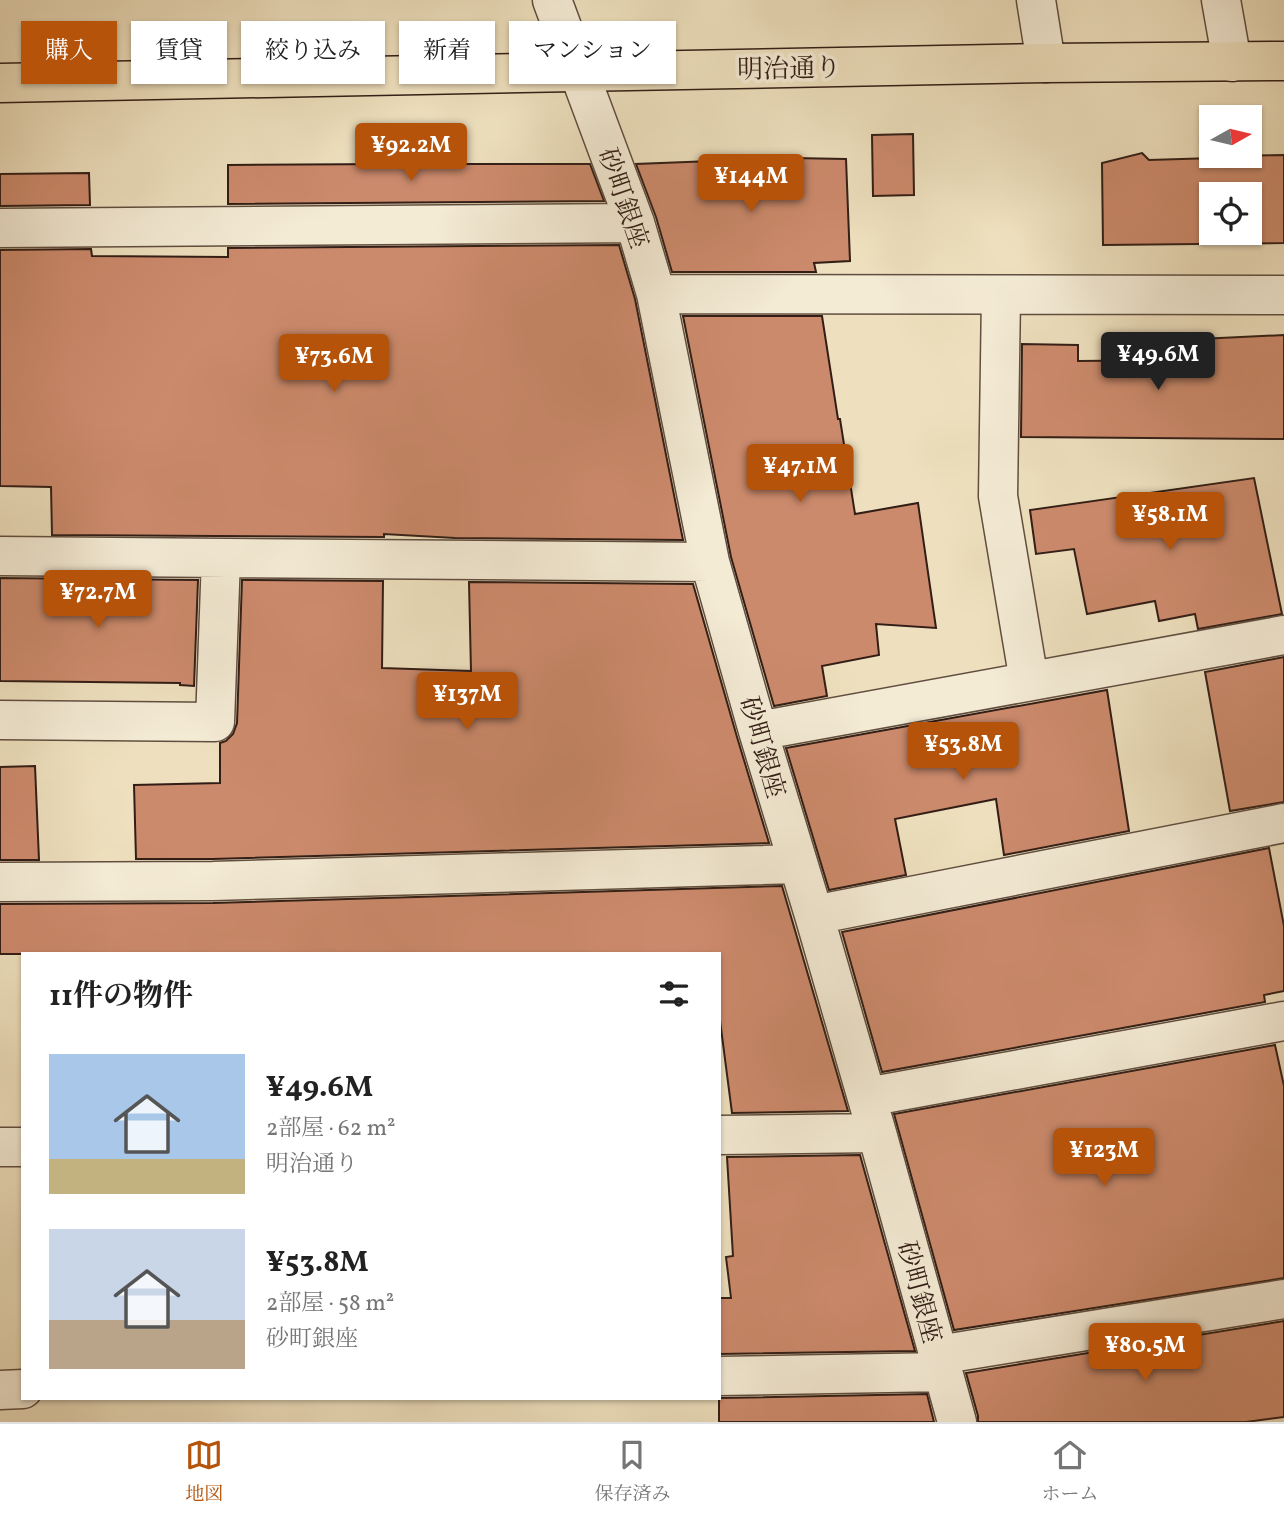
<!DOCTYPE html>
<html lang="ja">
<head>
<meta charset="utf-8">
<style>
	body { margin:0; font-family:Vollkorn,"Noto Serif JP",serif; background:#f2f2f2; color:#222; height:100vh; display:flex; flex-direction:column; font-size:26px; white-space:nowrap }
	* { box-sizing:border-box; margin:0 }
	p { font-size:23px; color:#767676 }
	.icon { flex:none; width:38px; height:38px; fill:none; stroke:currentColor; stroke-width:2; stroke-linecap:round; stroke-linejoin:round }
	.map { position:relative; flex:1; overflow:hidden }
	.details { position:absolute; left:21px; top:952px; width:700px; height:448px; display:flex; flex-direction:column; background:#fff; border-radius:0px; box-shadow:0 2px 5px #0004 }
	.details>* { flex:none }
	.hud { position:absolute; left:21px; top:21px; width:700px; height:63px; display:flex; gap:14px }
	.needle { width:46px; rotate:82deg }
	.controls { position:absolute; left:1199px; top:105px; display:grid; gap:14px }
	.controls a { display:grid; place-items:center; width:63px; height:63px; border-radius:0px; background:#fff; box-shadow:0 2px 5px #0004; font-size:35px }
	.price { position:absolute; translate:-50% -60px; padding:0 16px; border-radius:7px; background:#b45309; color:#fff; font-size:23px; line-height:46px; filter:drop-shadow(0 2px 4px #0008) }
	.price::after { content:''; position:absolute; left:50%; top:42px; width:21px; height:16px; margin-left:-10px; background:inherit; clip-path:polygon(0 0,100% 0,50% 100%) }
	.price.current { background:#222; color:#fff }
	ul { padding:0; list-style:none }
	li { display:flex; align-items:center; gap:21px; height:175px; padding:0 28px }
	li span { display:grid; place-items:center; flex:none; width:196px; height:140px; border-radius:0px; color:#555 }
	li>.icon { margin-inline-start:auto }
	span .icon { width:84px; height:84px; fill:#fffc; stroke-width:1 }
	li b { font-size:30px }
	h2 { display:flex; justify-content:space-between; align-items:center; height:84px; padding:0 28px; font-size:30px }
	.chip { padding:0 24px; border-radius:0px; background:#fff; box-shadow:0 2px 5px #0004; font-size:24px; line-height:63px }
	.chip.current { background:#b45309; color:#fff }
	.menu { display:flex; justify-content:space-around; align-items:center; height:98px; border-top:2px solid #e0e0e0; background:#fff; font-size:19px; color:#767676 }
	.menu a { display:grid; justify-items:center; gap:4px }
	.menu .current { color:#b45309 }
	.map>svg:first-child { display:block }
	.building { fill:#cc8a6c; stroke:#321e16; stroke-width:2; fill-rule:evenodd }
	.lines { fill:none; stroke-linecap:round; stroke-linejoin:round }
	.minor-casing { stroke:#614e40; stroke-width:41 }
	.major-casing { stroke:#321e16; stroke-width:41 }
	.minor { stroke:#f4ebd5; stroke-width:38 }
	.major { stroke:#eee0be; stroke-width:38 }
	.labels { text-anchor:middle; stroke-width:7; stroke-linejoin:round; paint-order:stroke }
	.street-label { font-size:26px; fill:#321e16; stroke:#f4ebd5 }
</style>
</head>
<body>
<div class="map">
<svg width="1284" height="1422" viewBox="0 0 1284 1422">
	<rect width="100%" height="100%" fill="#eee0be"/>
	<filter id="stains"><feTurbulence type="fractalNoise" baseFrequency=".00286" numOctaves="4"/><feColorMatrix values="0 0 0 0 .2 0 0 0 0 .09 0 0 0 0 .02 0 0 0 .5 -.17"/></filter>
	<radialGradient id="worn" r=".72"><stop offset=".6" stop-color="#630" stop-opacity="0"/><stop offset="1" stop-color="#630" stop-opacity=".3"/></radialGradient>
	<path class="building" d="M 913,134 L 914,195 L 873,196 L 872,135 Z
		M 1142,153 L 1149,160 L 1214,158 L 1214,156 L 1284,155 L 1284,243 L 1103,245 L 1102,163 ZM 1211,194 L 1250,194 L 1250,233 L 1211,233 Z
		M 792,158 L 846,159 L 850,261 L 814,263 L 816,272 L 672,272 L 656,217 L 636,164 Z
		M 393,164 L 590,164 L 604,201 L 228,204 L 228,165 Z
		M 89,173 L 90,205 L 0,206 L 0,174 Z
		M 619,245 L 635,299 L 683,540 L 455,538 L 384,534 L 384,537 L 52,535 L 51,487 L 0,486 L 0,250 L 91,249 L 92,256 L 228,257 L 228,248 Z
		M 683,316 L 822,316 L 838,419 L 840,419 L 855,514 L 918,503 L 936,628 L 876,624 L 879,655 L 822,666 L 827,696 L 774,706 L 731,557 Z
		M 1284,335 L 1284,439 L 1021,437 L 1022,344 L 1078,345 L 1078,361 L 1181,360 L 1179,340 Z
		M 1254,478 L 1282,614 L 1198,629 L 1195,614 L 1159,621 L 1155,601 L 1087,614 L 1074,549 L 1036,554 L 1030,510 Z
		M 0,578 L 198,580 L 194,686 L 180,685 L 180,683 L 0,681 Z
		M 242,580 L 383,581 L 382,668 L 471,671 L 469,582 L 693,584 L 737,737 L 769,843 L 213,859 L 136,859 L 134,785 L 220,783 L 220,743 L 226,741 L 233,734 L 237,723 Z
		M 1284,657 L 1284,802 L 1230,811 L 1205,672 Z
		M 1107,690 L 1129,831 L 1004,855 L 996,799 L 895,819 L 906,875 L 829,890 L 786,748 Z
		M 35,766 L 39,860 L 0,860 L 0,767 Z
		M 1269,848 L 1284,926 L 1284,991 L 1264,995 L 1265,1002 L 882,1072 L 842,932 Z
		M 782,886 L 848,1111 L 732,1113 L 719,1013 L 719,954 L 0,954 L 0,904 L 213,903 Z
		M 1275,1045 L 1284,1086 L 1284,1278 L 954,1330 L 894,1114 Z
		M 860,1155 L 915,1351 L 719,1354 L 719,1298 L 731,1298 L 726,1257 L 733,1256 L 727,1157 Z
		M 1284,1321 L 1284,1417 L 1246,1422 L 978,1422 L 978,1416 L 966,1373 Z
		M 927,1394 L 934,1422 L 719,1422 L 719,1398 Z"/>
	<g class="lines">
		<defs>
			<path id="minor" d="M 552,0 L 635,223 L 656,294 L 710,562 L 758,731 L 814,915 L 877,1133 L 957,1422
				M 1036,0 L 1046,63
				M 1221,0 L 1232,62
				M 0,228 L 635,223
				M 656,294 L 1284,295
				M 1001,295 L 998,496 L 1029,681
				M 0,556 L 710,562
				M 0,720 L 215,722 L 221,558
				M 758,731 L 1284,635
				M 0,882 L 213,881 L 798,864
				M 814,915 L 1284,823
				M 867,1097 L 1284,1021
				M 719,1135 L 877,1133
				M 0,1147 L 23,1147
				M 938,1355 L 1284,1299
				M 719,1376 L 943,1372
				M 0,1390 L 23,1389"/>
			<path id="major" d="M 0,83 L 1046,63 L 1284,61"/>
		</defs>
		<use href="#minor" class="minor-casing"/>
		<use href="#major" class="major-casing"/>
		<use href="#minor" class="minor"/>
		<use href="#major" class="major"/>
	</g>
	<g class="labels">
		<g class="street-label">
			<text transform="translate(789 68) rotate(-1)" y="9">明治通り</text>
			<text transform="translate(624 198) rotate(71)" y="9">砂町銀座</text>
			<text transform="translate(763 747) rotate(74)" y="9">砂町銀座</text>
			<text transform="translate(920 1292) rotate(75)" y="9">砂町銀座</text>
		</g>
	</g>
	<rect width="100%" height="100%" filter="url(#stains)"/>
	<rect width="100%" height="100%" fill="url(#worn)"/>
</svg>
<div class="controls">
<a><svg class="needle" viewBox="-14 -14 28 28"><path d="M0-13l5 13h-10z" fill="#e53935"/><path d="M0 13l5-13h-10z" fill="#767676"/></svg></a>
<a><svg class="icon" aria-label="locate" viewBox="0 0 24 24"><circle cx="12" cy="12" r="6"/><path d="M12 2v4M12 18v4M2 12h4M18 12h4"/></svg></a>
</div>
<b class="price" style="left:411px;top:183px">¥92.2M</b>
<b class="price" style="left:751px;top:214px">¥144M</b>
<b class="price current" style="left:1158px;top:392px">¥49.6M</b>
<b class="price" style="left:334px;top:394px">¥73.6M</b>
<b class="price" style="left:800px;top:504px">¥47.1M</b>
<b class="price" style="left:1170px;top:552px">¥58.1M</b>
<b class="price" style="left:98px;top:630px">¥72.7M</b>
<b class="price" style="left:467px;top:732px">¥137M</b>
<b class="price" style="left:963px;top:782px">¥53.8M</b>
<b class="price" style="left:1104px;top:1188px">¥123M</b>
<b class="price" style="left:1145px;top:1383px">¥80.5M</b>
<div class="hud">
<a class="chip current">購入</a>
<a class="chip">賃貸</a>
<a class="chip">絞り込み</a>
<a class="chip">新着</a>
<a class="chip">マンション</a>
</div>
<section class="details">
<h2>11件の物件<svg class="icon" aria-label="filters" viewBox="0 0 24 24"><path d="M4 7h16M4 17h16"/><circle cx="9" cy="7" r="2"/><circle cx="15" cy="17" r="2"/></svg></h2>
<ul>
<li><span style="background:linear-gradient(#a9c7e8 75%,#c2b280 0)"><svg class="icon" aria-label="home" viewBox="0 0 24 24"><path d="M3 11l9-7 9 7M6 9v11h12V9"/></svg></span><div><b>¥49.6M</b><p>2部屋 · 62 m²</p><p>明治通り</p></div></li>
<li><span style="background:linear-gradient(#c9d6e8 65%,#b9a48a 0)"><svg class="icon" aria-label="home" viewBox="0 0 24 24"><path d="M3 11l9-7 9 7M6 9v11h12V9"/></svg></span><div><b>¥53.8M</b><p>2部屋 · 58 m²</p><p>砂町銀座</p></div></li>
</ul>
</section>
</div>
<nav class="menu">
<a class="current"><svg class="icon" aria-label="map" viewBox="0 0 24 24"><path d="M3 6l6-2 6 2 6-2v14l-6 2-6-2-6 2zM9 4v14M15 6v14"/></svg>地図</a>
<a><svg class="icon" aria-label="saved" viewBox="0 0 24 24"><path d="M7 4h10v16l-5-4-5 4z"/></svg>保存済み</a>
<a><svg class="icon" aria-label="home" viewBox="0 0 24 24"><path d="M3 11l9-7 9 7M6 9v11h12V9"/></svg>ホーム</a>
</nav>
</body>
</html>
